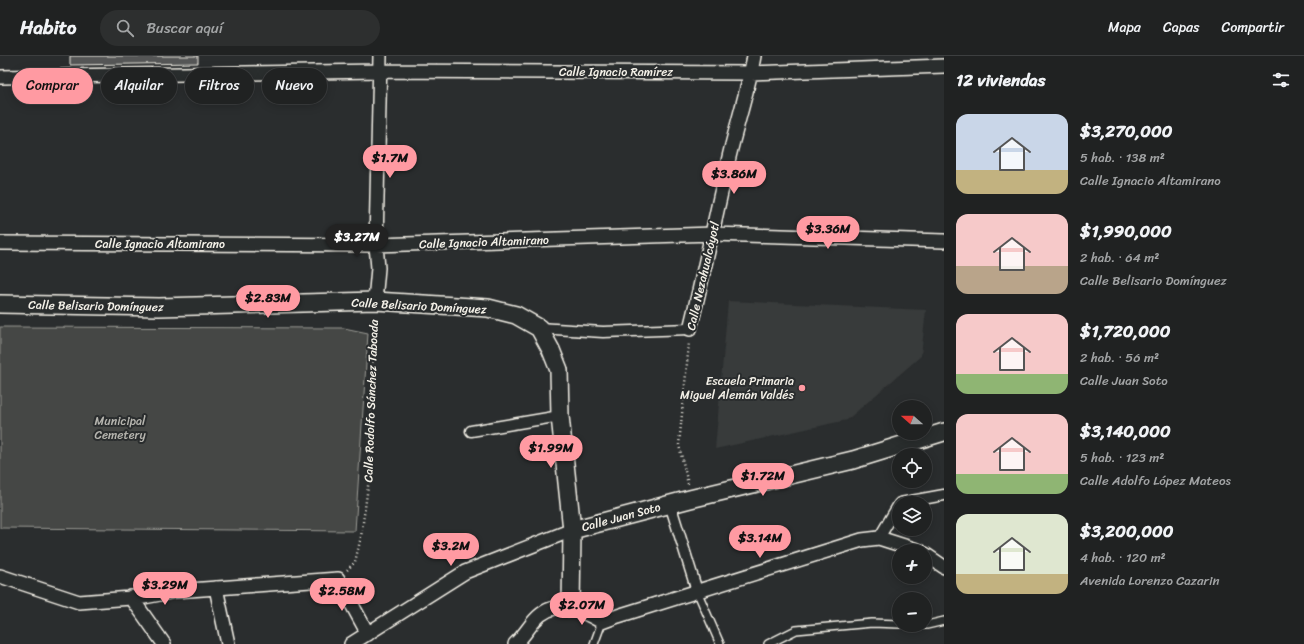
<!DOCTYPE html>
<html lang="es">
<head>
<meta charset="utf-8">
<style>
	body { margin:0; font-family:Sriracha,sans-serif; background:#2d2f2f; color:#f1f3f6; height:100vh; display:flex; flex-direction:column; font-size:15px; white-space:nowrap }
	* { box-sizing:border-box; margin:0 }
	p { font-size:13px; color:#a2a4a5 }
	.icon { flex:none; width:22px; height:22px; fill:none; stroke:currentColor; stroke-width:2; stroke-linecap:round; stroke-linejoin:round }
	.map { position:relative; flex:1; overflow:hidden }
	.drawer { display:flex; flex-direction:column; background:#202222; width:360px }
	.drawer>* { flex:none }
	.hud { position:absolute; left:12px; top:12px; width:380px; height:36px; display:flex; gap:8px }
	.needle { width:26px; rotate:291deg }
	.buttons { position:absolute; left:892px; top:344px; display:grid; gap:8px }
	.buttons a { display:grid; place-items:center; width:40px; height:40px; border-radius:50%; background:#202222; box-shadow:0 2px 10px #0003,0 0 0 1px #3d3f40; font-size:20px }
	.price { position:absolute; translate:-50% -34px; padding:0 9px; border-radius:14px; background:#ff9aa2; color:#111; font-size:13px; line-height:26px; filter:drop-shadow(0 1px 2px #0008) }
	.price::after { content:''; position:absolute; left:50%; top:24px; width:12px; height:9px; margin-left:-6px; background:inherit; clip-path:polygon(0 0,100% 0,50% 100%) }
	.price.active { background:#222; color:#fff }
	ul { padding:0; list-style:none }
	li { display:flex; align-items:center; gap:12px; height:100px; padding:0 12px }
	li span { display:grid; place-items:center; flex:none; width:112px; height:80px; border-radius:12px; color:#555 }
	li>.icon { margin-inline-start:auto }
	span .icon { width:48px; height:48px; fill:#fffc; stroke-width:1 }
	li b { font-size:17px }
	h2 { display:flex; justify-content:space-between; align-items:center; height:48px; padding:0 12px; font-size:17px }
	.chip { padding:0 14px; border-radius:18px; background:#202222; box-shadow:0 2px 10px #0003,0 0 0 1px #3d3f40; font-size:14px; line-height:36px }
	.chip.active { background:#ff9aa2; color:#111 }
	header { display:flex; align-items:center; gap:24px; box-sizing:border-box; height:56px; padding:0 20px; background:#202222; border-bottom:1px solid #3d3f40 }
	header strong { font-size:19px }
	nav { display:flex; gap:22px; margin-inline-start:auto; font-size:14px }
	.search { width:280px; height:36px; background:#2d2f2f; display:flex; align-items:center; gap:10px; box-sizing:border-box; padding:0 14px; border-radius:22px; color:#a2a4a5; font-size:15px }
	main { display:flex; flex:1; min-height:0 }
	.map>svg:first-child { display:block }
	.built { fill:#373a3a }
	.green { fill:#444645; stroke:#9c9c96 }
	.building { fill:#555756; stroke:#f4f1e8 }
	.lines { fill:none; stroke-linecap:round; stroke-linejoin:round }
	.service-casing { stroke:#f4f1e8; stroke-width:10 }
	.pedestrian-casing { stroke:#f4f1e8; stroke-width:13 }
	.minor-casing { stroke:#f4f1e8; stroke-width:16 }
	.tertiary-casing { stroke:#f4f1e8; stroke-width:20 }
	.path { stroke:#f4f1e8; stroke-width:2.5; stroke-dasharray:1 3; stroke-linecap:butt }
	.service { stroke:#2a2d2e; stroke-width:7 }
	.pedestrian { stroke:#2a2d2e; stroke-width:10 }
	.minor { stroke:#2a2d2e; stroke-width:13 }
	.tertiary { stroke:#2a2d2e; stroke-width:17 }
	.poi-dot { fill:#ff9aa2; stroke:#2a2d2e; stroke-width:1.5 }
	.labels { text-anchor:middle; stroke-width:4; stroke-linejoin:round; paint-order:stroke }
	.street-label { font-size:12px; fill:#f4f1e8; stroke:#2a2d2e }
	.poi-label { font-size:12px; fill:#f4f1e8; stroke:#2a2d2e; text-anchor:end }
	.park-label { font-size:12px; fill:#b6b5af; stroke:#2a2d2e }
</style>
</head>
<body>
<header>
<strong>Habito</strong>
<div class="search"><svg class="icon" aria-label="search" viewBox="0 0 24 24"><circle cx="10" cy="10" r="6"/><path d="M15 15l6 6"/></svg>Buscar aquí</div>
<nav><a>Mapa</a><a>Capas</a><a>Compartir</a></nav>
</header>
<main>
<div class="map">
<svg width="944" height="588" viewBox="0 0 944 588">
	<rect width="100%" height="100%" fill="#2a2d2e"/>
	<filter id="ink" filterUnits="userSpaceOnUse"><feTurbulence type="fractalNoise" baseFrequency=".025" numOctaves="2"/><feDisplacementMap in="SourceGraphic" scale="8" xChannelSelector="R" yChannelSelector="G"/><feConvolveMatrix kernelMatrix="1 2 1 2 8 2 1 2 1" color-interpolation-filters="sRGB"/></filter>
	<g filter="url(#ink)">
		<path class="built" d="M 728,245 L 926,254 L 921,300 L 847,364 L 715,393 Z"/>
		<path class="green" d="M 0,271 L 344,272 L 368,277 L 355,475 L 0,472 Z"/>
		<path class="building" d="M 70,0 L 198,0 L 198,7 L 70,9 Z"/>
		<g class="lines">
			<defs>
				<path id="service" d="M 697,535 L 720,588
					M 914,569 L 927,569 L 944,565
					M 594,588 L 602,566
					M 768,588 L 796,574 L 872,567 L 899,568"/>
				<path id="pedestrian" d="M 539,272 L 603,276 L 690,273
					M 471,375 L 560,360
					M 900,447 L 944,439
					M 670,448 L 697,535
					M 879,482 L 899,448"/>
				<path id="minor" d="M 0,21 L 379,15 L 751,17 L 944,10
					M 0,187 L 376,189 L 713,178 L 944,185
					M 375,245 L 378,212 L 376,189 L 380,0
					M 690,273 C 704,216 716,158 729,101 C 737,67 748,34 754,0
					M 925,498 L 944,511
					M 0,520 L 79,546 L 144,541 L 176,535 L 338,523 L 368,578
					M 216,532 L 228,588
					M 131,541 L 164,588
					M 351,588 L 465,516 L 572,474
					M 515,588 C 523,581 528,572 535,564 C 556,541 580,553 602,566 L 618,560 L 862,484 L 879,482 L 920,495"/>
				<path id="tertiary" d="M 0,248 L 159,251 L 375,245 L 488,252 L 516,259 L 539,272 L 551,294 L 559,314 L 560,360 L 572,474 L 571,552
					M 572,474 L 690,443 L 853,404 L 944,376"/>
			</defs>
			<use href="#service" class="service-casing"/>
			<use href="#pedestrian" class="pedestrian-casing"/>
			<use href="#minor" class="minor-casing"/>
			<use href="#tertiary" class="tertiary-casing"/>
			<path class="path" d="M 688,428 L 679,389 L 689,287
				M 347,514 L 355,506 L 361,481 L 369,423 L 374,260"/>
			<use href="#service" class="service"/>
			<use href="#pedestrian" class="pedestrian"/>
			<use href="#minor" class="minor"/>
			<use href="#tertiary" class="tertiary"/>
		</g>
	</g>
	<circle class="poi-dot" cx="802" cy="332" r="4"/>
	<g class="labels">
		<g class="street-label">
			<text x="616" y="20">Calle Ignacio Ramírez</text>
			<text transform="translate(484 186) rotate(-2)" y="4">Calle Ignacio Altamirano</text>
			<text x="160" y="192">Calle Ignacio Altamirano</text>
			<text transform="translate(703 220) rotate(-77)" y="4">Calle Nezahualcóyotl</text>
			<text transform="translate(96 250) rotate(1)" y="4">Calle Belisario Domínguez</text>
			<text transform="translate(419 250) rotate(3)" y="4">Calle Belisario Domínguez</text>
			<text transform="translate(371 345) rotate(-88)" y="4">Calle Rodolfo Sánchez Taboada</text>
			<text transform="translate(621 461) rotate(-15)" y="4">Calle Juan Soto</text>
		</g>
		<g class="poi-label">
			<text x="794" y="329">Escuela Primaria<tspan x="794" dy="14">Miguel Alemán Valdés</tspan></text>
		</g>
		<g class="park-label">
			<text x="120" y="369">Municipal<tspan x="120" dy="14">Cemetery</tspan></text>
		</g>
	</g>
</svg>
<div class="buttons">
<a><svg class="needle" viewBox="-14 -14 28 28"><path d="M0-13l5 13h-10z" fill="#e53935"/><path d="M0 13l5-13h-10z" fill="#a2a4a5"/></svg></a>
<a><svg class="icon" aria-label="locate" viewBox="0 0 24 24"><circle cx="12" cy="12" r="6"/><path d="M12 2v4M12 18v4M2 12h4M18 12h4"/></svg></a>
<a><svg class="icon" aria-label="layers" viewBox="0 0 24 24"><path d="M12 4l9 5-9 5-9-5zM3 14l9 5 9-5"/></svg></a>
<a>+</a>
<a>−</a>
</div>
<b class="price" style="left:390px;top:123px">$1.7M</b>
<b class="price" style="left:734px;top:139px">$3.86M</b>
<b class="price" style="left:828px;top:194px">$3.36M</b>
<b class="price active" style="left:357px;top:202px">$3.27M</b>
<b class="price" style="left:268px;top:263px">$2.83M</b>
<b class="price" style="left:551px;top:413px">$1.99M</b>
<b class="price" style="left:763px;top:441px">$1.72M</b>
<b class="price" style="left:760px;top:503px">$3.14M</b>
<b class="price" style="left:451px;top:511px">$3.2M</b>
<b class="price" style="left:165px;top:550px">$3.29M</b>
<b class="price" style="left:342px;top:556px">$2.58M</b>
<b class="price" style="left:582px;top:570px">$2.07M</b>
<div class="hud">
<a class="chip active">Comprar</a>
<a class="chip">Alquilar</a>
<a class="chip">Filtros</a>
<a class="chip">Nuevo</a>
</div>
</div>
<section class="drawer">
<h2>12 viviendas<svg class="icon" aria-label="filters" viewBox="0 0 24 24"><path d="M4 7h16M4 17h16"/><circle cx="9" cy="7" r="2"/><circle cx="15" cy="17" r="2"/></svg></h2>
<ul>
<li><span style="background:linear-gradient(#c9d6e8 70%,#c2b280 0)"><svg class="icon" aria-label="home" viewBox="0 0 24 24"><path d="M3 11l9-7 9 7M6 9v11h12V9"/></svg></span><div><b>$3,270,000</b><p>5 hab. · 138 m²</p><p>Calle Ignacio Altamirano</p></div></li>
<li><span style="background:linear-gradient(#f6c9c9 65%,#b9a48a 0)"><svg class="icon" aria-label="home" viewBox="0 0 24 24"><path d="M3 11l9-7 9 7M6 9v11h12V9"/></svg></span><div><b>$1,990,000</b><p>2 hab. · 64 m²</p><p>Calle Belisario Domínguez</p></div></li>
<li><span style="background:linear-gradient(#f6c9c9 75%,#8fb573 0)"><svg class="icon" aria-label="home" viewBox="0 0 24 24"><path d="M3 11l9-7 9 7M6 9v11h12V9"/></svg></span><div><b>$1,720,000</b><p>2 hab. · 56 m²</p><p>Calle Juan Soto</p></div></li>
<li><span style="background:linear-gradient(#f6c9c9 75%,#8fb573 0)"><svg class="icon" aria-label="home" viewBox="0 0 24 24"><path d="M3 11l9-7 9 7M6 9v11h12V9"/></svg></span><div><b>$3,140,000</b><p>5 hab. · 123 m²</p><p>Calle Adolfo López Mateos</p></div></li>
<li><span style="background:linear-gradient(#dfe7d0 75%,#c2b280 0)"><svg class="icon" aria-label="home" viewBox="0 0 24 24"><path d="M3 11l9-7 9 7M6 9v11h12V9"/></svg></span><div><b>$3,200,000</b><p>4 hab. · 120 m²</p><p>Avenida Lorenzo Cazarin</p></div></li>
</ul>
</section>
</main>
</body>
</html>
